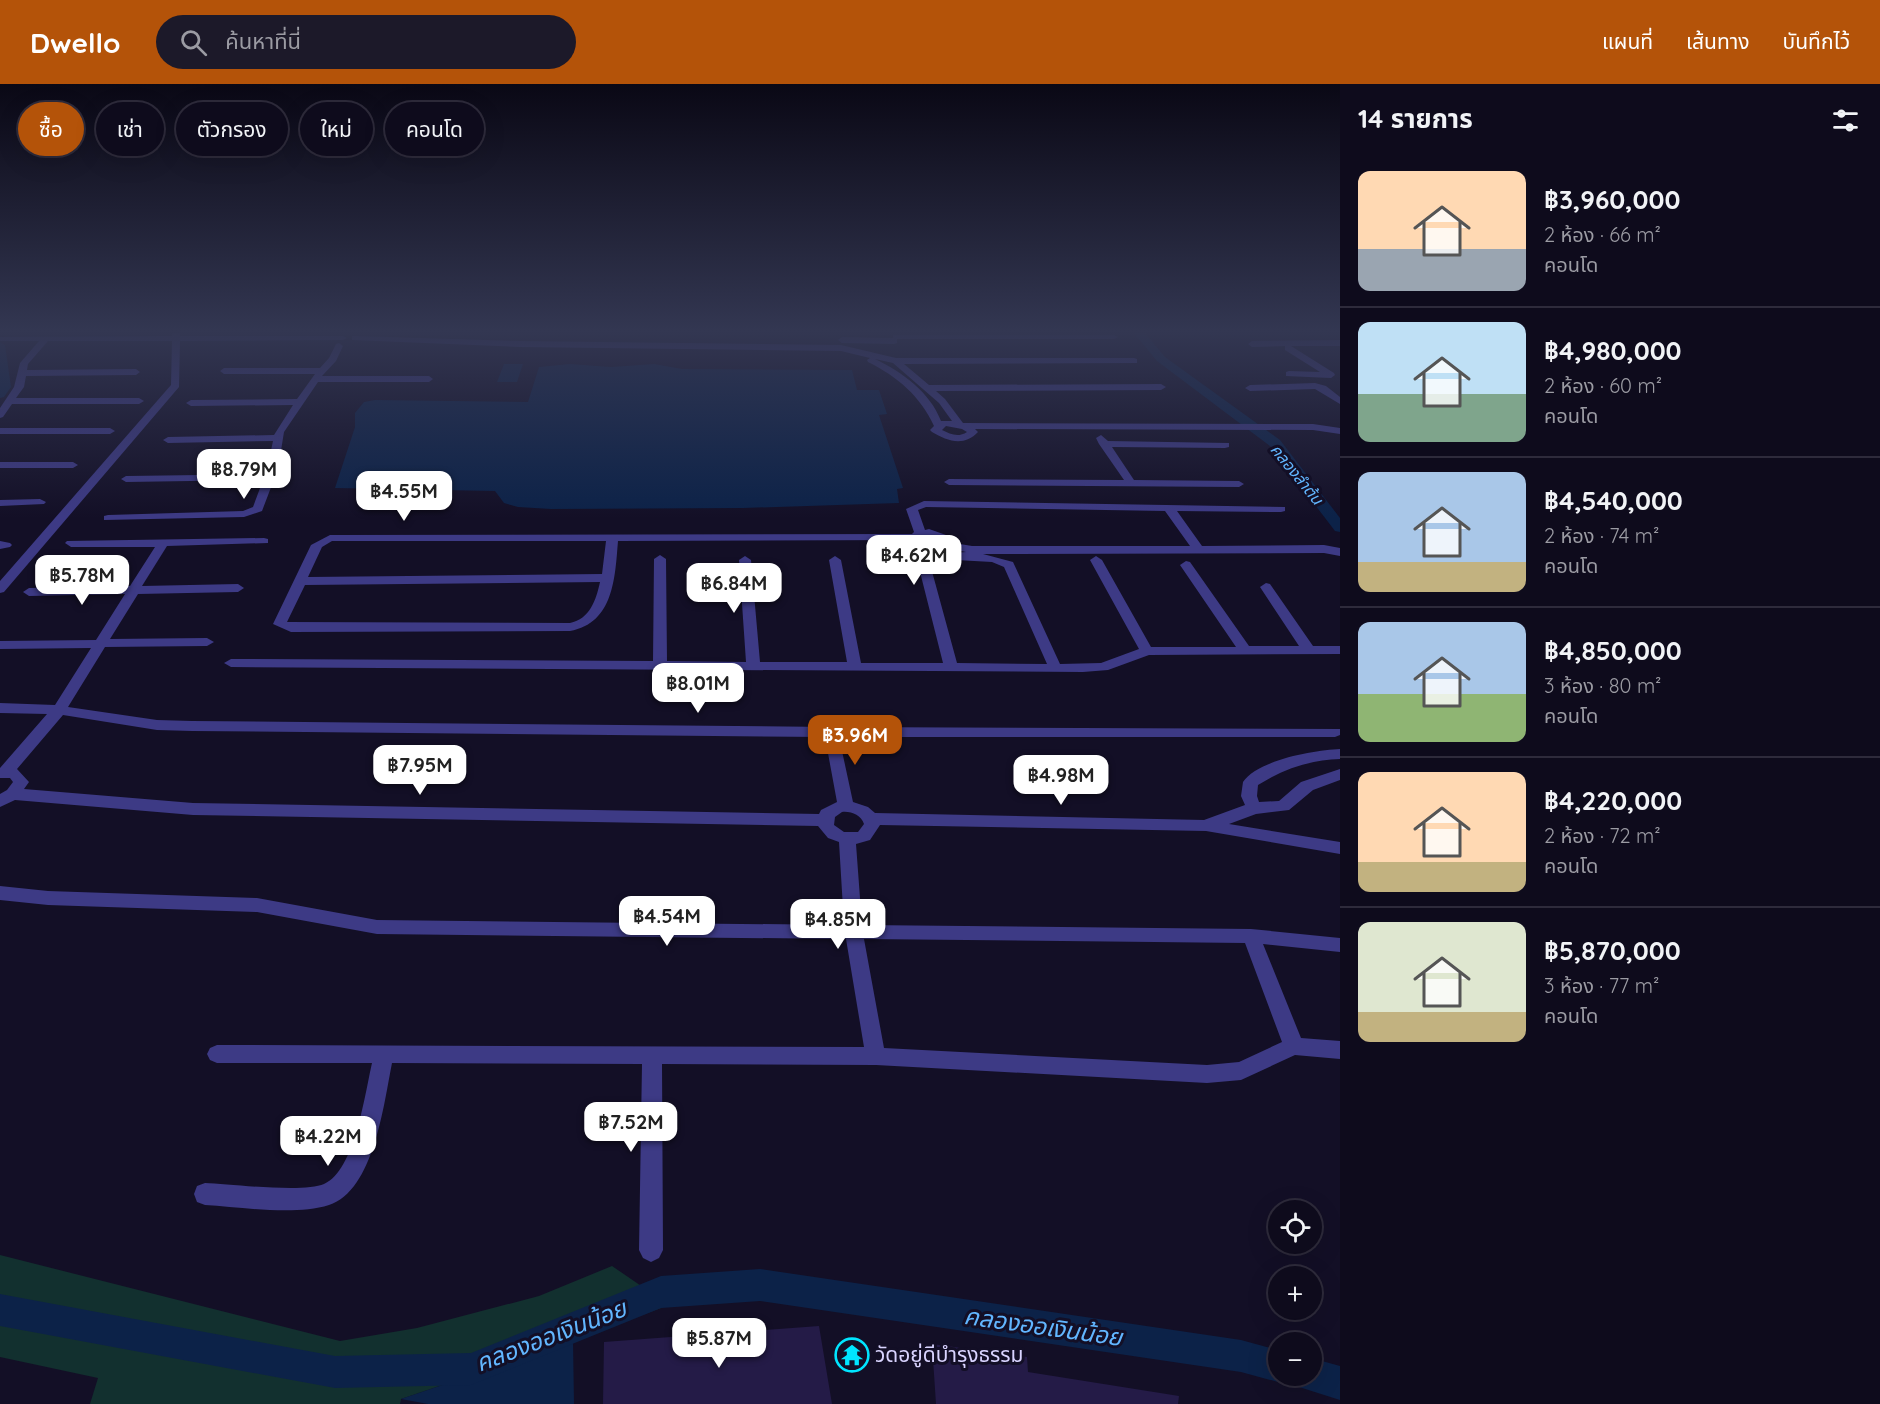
<!DOCTYPE html>
<html lang="th">
<head>
<meta charset="utf-8">
<style>
	body { margin:0; font-family:Quicksand,"Noto Sans Thai",sans-serif; background:#1c1929; color:#f1f3f6; height:100vh; display:flex; flex-direction:column; font-size:22px; white-space:nowrap }
	* { box-sizing:border-box; margin:0 }
	p { font-size:20px; color:#9b9ba3 }
	.icon { flex:none; width:33px; height:33px; fill:none; stroke:currentColor; stroke-width:2; stroke-linecap:round; stroke-linejoin:round }
	.map { position:relative; flex:1; overflow:hidden }
	.panel { display:flex; flex-direction:column; background:#0e0b1c; width:540px }
	.panel>* { flex:none }
	.guide { position:absolute; left:18px; top:18px; width:570px; height:54px; display:flex; gap:12px }
	.fabs { position:absolute; left:1268px; top:1116px; display:grid; gap:12px }
	.fabs a { display:grid; place-items:center; width:54px; height:54px; border-radius:50%; background:#0e0b1c; box-shadow:0 6px 24px #0002,0 0 0 2px #2e2b3b; font-size:30px }
	.price { position:absolute; translate:-50% -51px; padding:0 14px; border-radius:12px; background:#fff; color:#222; font-size:20px; line-height:39px; filter:drop-shadow(0 2px 3px #0008) }
	.price::after { content:''; position:absolute; left:50%; top:36px; width:18px; height:14px; margin-left:-9px; background:inherit; clip-path:polygon(0 0,100% 0,50% 100%) }
	.price.selected { background:#b45309; color:#fff }
	ul { padding:0; list-style:none }
	li { display:flex; align-items:center; gap:18px; height:150px; padding:0 18px }
	li+li { border-top:2px solid #2e2b3b }
	li span { display:grid; place-items:center; flex:none; width:168px; height:120px; border-radius:12px; color:#555 }
	li>.icon { margin-inline-start:auto }
	span .icon { width:72px; height:72px; fill:#fffc; stroke-width:1 }
	li b { font-size:26px }
	h2 { display:flex; justify-content:space-between; align-items:center; height:72px; padding:0 18px; font-size:26px }
	.tag { padding:0 21px; border-radius:27px; background:#0e0b1c; box-shadow:0 6px 24px #0002,0 0 0 2px #2e2b3b; font-size:21px; line-height:54px }
	.tag.selected { background:#b45309; color:#fff }
	header { display:flex; align-items:center; gap:36px; box-sizing:border-box; height:84px; padding:0 30px; background:#b45309; color:#fff }
	header strong { font-size:28px }
	nav { display:flex; gap:33px; margin-inline-start:auto; font-size:21px }
	.search { width:420px; height:54px; background:#1c1929; display:flex; align-items:center; gap:15px; box-sizing:border-box; padding:0 21px; border-radius:33px; color:#9b9ba3; font-size:22px }
	main { display:flex; flex:1; min-height:0 }
	.map>svg:first-child { display:block }
	.green { fill:#12302f }
	.water { fill:#0c2248 }
	.lines { fill:none; stroke-linecap:round; stroke-linejoin:round }
	.canal { fill:#0c2248; fill-rule:evenodd }
	.building { fill:#241b47 }
	.street { fill:#3d3a85; fill-rule:evenodd }
	.labels { text-anchor:middle; stroke-width:6; stroke-linejoin:round; paint-order:stroke }
	.far-water-label { font-size:16px; font-style:italic; fill:#62b6ff; stroke:#130f26 }
	.near-poi-label { font-size:21px; fill:#d9d4ff; stroke:#130f26; text-anchor:start }
	.near-water-label { font-size:24px; font-style:italic; fill:#62b6ff; stroke:#130f26 }
</style>
</head>
<body>
<header>
<strong>Dwello</strong>
<div class="search"><svg class="icon" aria-label="search" viewBox="0 0 24 24"><circle cx="10" cy="10" r="6"/><path d="M15 15l6 6"/></svg>ค้นหาที่นี่</div>
<nav><a>แผนที่</a><a>เส้นทาง</a><a>บันทึกไว้</a></nav>
</header>
<main>
<div class="map">
<svg width="1340" height="1320" viewBox="0 0 1340 1320">
	<rect width="100%" height="100%" fill="#130f26"/>
	<path class="green" d="M 0,1171 L 340,1257 L 417,1244 L 539,1212 L 612,1182 L 669,1221 L 573,1257 L 401,1315 L 400,1320 L 90,1320 L 98,1294 L 0,1273 Z"/>
	<path class="water" d="M 504,280 L 523,280 L 517,298 L 497,298 Z
		M 570,280 L 611,283 L 654,280 L 682,285 L 852,286 L 857,306 L 879,306 L 887,330 L 879,331 L 903,404 L 897,405 L 899,419 L 743,424 L 551,425 L 518,423 L 504,419 L 495,407 L 335,404 L 355,343 L 355,329 L 364,318 L 375,316 L 528,318 L 539,283 Z
		M 573,1257 L 574,1320 L 428,1320 L 401,1315 Z"/>
	<g class="lines">
		<path class="canal" d="M 1134,249 L 1145,249 L 1165,273 L 1280,356 L 1340,434 L 1340,448 L 1335,447 L 1270,362 L 1157,277 Z
			M 0,258 L 5,261 L 11,303 L 4,313 L 0,314 Z
			M 760,1185 L 1241,1256 L 1278,1266 L 1278,1292 L 1290,1292 L 1278,1298 L 1241,1288 L 760,1217 L 661,1224 L 471,1301 L 335,1304 L 0,1242 L 0,1210 L 335,1272 L 471,1269 L 661,1192 Z
			M 1311,1274 L 1340,1282 L 1340,1316 L 1299,1303 L 1295,1292 L 1311,1292 Z"/>
	</g>
	<path class="building" d="M 819,1242 L 832,1320 L 603,1320 L 604,1258 Z
		M 932,1260 L 1027,1273 L 1028,1288 L 1179,1312 L 1178,1320 L 936,1320 Z"/>
	<g class="lines">
		<path class="street" d="M 172,249 L 180,249 L 180,252 L 343,252 L 347,254 L 343,256 L 180,257 L 179,303 L 4,508 L 0,509 L 0,497 L 171,301 L 172,257 L 48,257 L 28,280 L 27,286 L 136,285 L 140,288 L 136,291 L 26,292 L 24,303 L 16,314 L 139,314 L 144,317 L 139,320 L 12,320 L 3,333 L 0,334 L 0,324 L 14,303 L 20,279 L 39,257 L 0,257 L 0,253 L 172,252 Z
			M 893,251 L 1114,251 L 1118,253 L 1114,255 L 897,255 L 897,259 L 894,260 L 842,259 L 838,256 L 842,253 L 893,254 Z
			M 355,252 L 520,257 L 841,261 L 896,274 L 1134,274 L 1137,275 L 1137,279 L 904,280 L 929,301 L 1161,300 L 1166,303 L 1161,306 L 936,307 L 945,315 L 963,339 L 1313,340 L 1340,344 L 1340,350 L 1313,346 L 975,345 L 978,348 C 964,363 947,357 932,348 L 930,346 L 934,342 C 920,312 898,293 868,278 L 867,276 L 870,274 L 841,267 L 520,263 L 352,256 L 352,252 ZM 875,275 L 893,279 L 939,319 L 952,337 L 941,337 C 930,308 902,288 875,275 ZM 946,342 L 962,345 L 967,348 C 958,354 950,350 942,346 Z
			M 1340,256 L 1340,262 L 1291,262 L 1334,289 L 1335,291 L 1331,294 L 1286,292 L 1286,288 L 1289,287 L 1320,288 L 1285,266 L 1285,262 L 1252,263 L 1248,260 L 1252,257 Z
			M 339,259 L 343,262 L 336,277 L 322,292 L 429,292 L 433,295 L 429,298 L 318,298 L 284,348 L 278,385 L 262,427 L 244,433 L 104,436 L 104,432 L 108,431 L 243,427 L 253,423 L 263,396 L 126,398 L 121,395 L 126,392 L 266,390 L 273,357 L 168,359 L 163,356 L 168,353 L 274,351 L 293,321 L 191,322 L 186,319 L 191,316 L 297,315 L 315,290 L 224,290 L 220,287 L 224,284 L 320,284 L 329,274 L 336,260 Z
			M 1315,299 L 1326,302 L 1340,313 L 1340,320 L 1315,305 L 1250,307 L 1245,304 L 1250,301 Z
			M 0,344 L 110,344 L 115,347 L 110,350 L 0,350 Z
			M 1101,351 L 1108,357 L 1229,359 L 1229,363 L 1225,364 L 1112,363 L 1134,396 L 1239,397 L 1244,400 L 1239,403 L 949,401 L 944,398 L 949,395 L 1124,396 L 1099,360 L 1096,354 Z
			M 0,378 L 73,378 L 78,381 L 73,384 L 0,384 Z
			M 40,415 L 46,418 L 44,420 L 0,422 L 0,416 Z
			M 924,417 L 1285,423 L 1285,427 L 1281,428 L 1177,427 L 1202,462 L 1324,461 L 1340,464 L 1340,472 L 1324,469 L 983,470 L 1013,478 L 1060,580 L 1101,579 L 1139,565 L 1090,476 L 1096,472 L 1102,476 L 1151,563 L 1236,563 L 1180,481 L 1186,477 L 1190,478 L 1249,562 L 1299,562 L 1260,503 L 1266,499 L 1270,500 L 1313,562 L 1340,562 L 1340,570 L 1149,571 L 1108,586 L 1083,588 L 231,583 L 224,579 L 231,575 L 653,577 L 654,475 L 660,471 L 666,475 L 667,577 L 746,578 L 739,476 L 745,472 L 751,476 L 760,578 L 847,578 L 829,476 L 835,472 L 841,476 L 861,579 L 943,579 L 918,480 L 922,472 L 926,471 L 966,468 L 938,463 L 930,466 L 912,456 L 618,457 C 615,493 614,539 570,547 L 291,548 L 273,540 L 311,461 L 330,451 L 912,450 L 914,448 L 906,425 ZM 926,423 L 1165,427 L 1190,462 L 972,462 L 948,458 L 946,451 L 929,445 L 925,446 L 918,426 ZM 928,452 L 936,455 L 936,456 L 931,458 L 923,454 ZM 332,457 L 606,457 L 602,490 L 308,493 L 322,463 ZM 956,476 L 992,478 L 1004,483 L 1047,580 L 957,579 L 930,480 L 934,477 ZM 600,498 C 596,516 590,535 570,539 L 287,538 L 305,501 Z
			M 264,454 L 268,455 L 268,459 L 167,462 L 142,502 L 238,500 L 244,504 L 238,508 L 138,510 L 110,555 L 207,554 L 214,558 L 207,562 L 105,563 L 68,623 L 157,636 L 192,637 L 831,643 L 1340,645 L 1340,651 L 1335,653 L 839,653 L 853,718 L 868,723 L 875,729 L 1204,736 L 1245,721 L 1241,712 L 1243,698 C 1257,676 1315,666 1340,665 L 1340,675 C 1310,676 1283,685 1258,701 L 1257,712 L 1259,718 L 1279,717 L 1301,698 L 1340,685 L 1340,696 L 1313,706 L 1289,726 L 1256,730 L 1229,740 L 1340,758 L 1340,770 L 1206,747 L 880,741 L 870,756 L 856,760 L 862,841 L 1251,845 L 1340,854 L 1340,868 L 1263,860 L 1301,954 L 1340,957 L 1340,975 L 1295,971 L 1241,996 L 1207,999 L 876,981 L 662,980 L 663,1166 L 659,1174 L 651,1178 L 643,1174 L 639,1166 L 642,980 L 392,979 C 384,1019 374,1107 329,1121 C 294,1132 242,1123 205,1121 L 197,1118 L 194,1110 L 197,1102 L 205,1099 C 230,1100 304,1109 324,1100 C 355,1087 365,1009 372,979 L 217,979 L 210,976 L 207,970 L 210,964 L 217,961 L 864,963 L 846,855 L 377,850 L 257,828 L 48,821 L 0,816 L 0,802 L 48,807 L 257,814 L 377,836 L 844,841 L 839,758 L 828,754 L 818,742 L 193,731 L 15,716 L 0,723 L 0,710 L 7,706 L 13,698 L 10,694 L 0,694 L 0,684 L 47,630 L 0,629 L 0,619 L 55,621 L 91,564 L 0,565 L 0,557 L 96,556 L 125,510 L 29,512 L 23,508 L 29,504 L 130,502 L 155,463 L 71,463 L 65,459 L 67,457 ZM 63,631 L 157,646 L 192,647 L 825,653 L 837,718 L 821,726 L 819,730 L 193,719 L 24,705 L 29,698 L 17,685 ZM 842,728 C 851,727 861,731 864,740 L 858,748 L 844,748 L 834,741 L 835,733 ZM 864,855 L 1245,859 L 1282,958 L 1239,978 L 1207,981 L 884,964 Z
			M 0,457 L 10,459 L 12,461 L 10,463 L 0,465 Z"/>
	</g>
	<linearGradient id="sky" x2="0" y2="1"><stop stop-color="#0a0815"/><stop offset="0.57" stop-color="#333752"/><stop offset="1" stop-color="#333752" stop-opacity="0"/></linearGradient>
	<rect width="1340" height="434" fill="url(#sky)"/>
	<defs>
		<symbol id="temple-ring" viewBox="-11 -11 22 22"><circle r="9.5" fill="#130f26" stroke="#00e5ff" stroke-width="1.5"/><path d="M0-6L5-2H3V0L6.5 2.5H4V6H1.5V3h-3V6H-4V2.5H-6.5L-3 0V-2H-5Z" fill="#00e5ff"/></symbol>
	</defs>
	<g fill-rule="evenodd">
		<use href="#temple-ring" x="833" y="1252" width="38" height="38"/>
	</g>
	<g class="labels">
		<g class="far-water-label">
			<text transform="translate(1297 390) rotate(51)" y="6">คลองลำต้น</text>
		</g>
		<g class="near-poi-label">
			<text x="875" y="1278">วัดอยู่ดีบำรุงธรรม</text>
		</g>
		<g class="near-water-label">
			<text transform="translate(1043 1243) rotate(8)" y="8">คลองออเงินน้อย</text>
			<text transform="translate(551 1252) rotate(-21)" y="8">คลองออเงินน้อย</text>
		</g>
	</g>
</svg>
<div class="fabs">
<a><svg class="icon" aria-label="locate" viewBox="0 0 24 24"><circle cx="12" cy="12" r="6"/><path d="M12 2v4M12 18v4M2 12h4M18 12h4"/></svg></a>
<a>+</a>
<a>−</a>
</div>
<b class="price" style="left:244px;top:416px">฿8.79M</b>
<b class="price" style="left:404px;top:438px">฿4.55M</b>
<b class="price" style="left:914px;top:502px">฿4.62M</b>
<b class="price" style="left:82px;top:522px">฿5.78M</b>
<b class="price" style="left:734px;top:530px">฿6.84M</b>
<b class="price" style="left:698px;top:630px">฿8.01M</b>
<b class="price selected" style="left:855px;top:682px">฿3.96M</b>
<b class="price" style="left:420px;top:712px">฿7.95M</b>
<b class="price" style="left:1061px;top:722px">฿4.98M</b>
<b class="price" style="left:667px;top:863px">฿4.54M</b>
<b class="price" style="left:838px;top:866px">฿4.85M</b>
<b class="price" style="left:631px;top:1069px">฿7.52M</b>
<b class="price" style="left:328px;top:1083px">฿4.22M</b>
<b class="price" style="left:719px;top:1285px">฿5.87M</b>
<div class="guide">
<a class="tag selected">ซื้อ</a>
<a class="tag">เช่า</a>
<a class="tag">ตัวกรอง</a>
<a class="tag">ใหม่</a>
<a class="tag">คอนโด</a>
</div>
</div>
<section class="panel">
<h2>14 รายการ<svg class="icon" aria-label="filters" viewBox="0 0 24 24"><path d="M4 7h16M4 17h16"/><circle cx="9" cy="7" r="2"/><circle cx="15" cy="17" r="2"/></svg></h2>
<ul>
<li><span style="background:linear-gradient(#ffd9b3 65%,#9aa5b1 0)"><svg class="icon" aria-label="home" viewBox="0 0 24 24"><path d="M3 11l9-7 9 7M6 9v11h12V9"/></svg></span><div><b>฿3,960,000</b><p>2 ห้อง · 66 m²</p><p>คอนโด</p></div></li>
<li><span style="background:linear-gradient(#bfe0f5 60%,#7fa58c 0)"><svg class="icon" aria-label="home" viewBox="0 0 24 24"><path d="M3 11l9-7 9 7M6 9v11h12V9"/></svg></span><div><b>฿4,980,000</b><p>2 ห้อง · 60 m²</p><p>คอนโด</p></div></li>
<li><span style="background:linear-gradient(#a9c7e8 75%,#c2b280 0)"><svg class="icon" aria-label="home" viewBox="0 0 24 24"><path d="M3 11l9-7 9 7M6 9v11h12V9"/></svg></span><div><b>฿4,540,000</b><p>2 ห้อง · 74 m²</p><p>คอนโด</p></div></li>
<li><span style="background:linear-gradient(#a9c7e8 60%,#8fb573 0)"><svg class="icon" aria-label="home" viewBox="0 0 24 24"><path d="M3 11l9-7 9 7M6 9v11h12V9"/></svg></span><div><b>฿4,850,000</b><p>3 ห้อง · 80 m²</p><p>คอนโด</p></div></li>
<li><span style="background:linear-gradient(#ffd9b3 75%,#c2b280 0)"><svg class="icon" aria-label="home" viewBox="0 0 24 24"><path d="M3 11l9-7 9 7M6 9v11h12V9"/></svg></span><div><b>฿4,220,000</b><p>2 ห้อง · 72 m²</p><p>คอนโด</p></div></li>
<li><span style="background:linear-gradient(#dfe7d0 75%,#c2b280 0)"><svg class="icon" aria-label="home" viewBox="0 0 24 24"><path d="M3 11l9-7 9 7M6 9v11h12V9"/></svg></span><div><b>฿5,870,000</b><p>3 ห้อง · 77 m²</p><p>คอนโด</p></div></li>
</ul>
</section>
</main>
</body>
</html>
